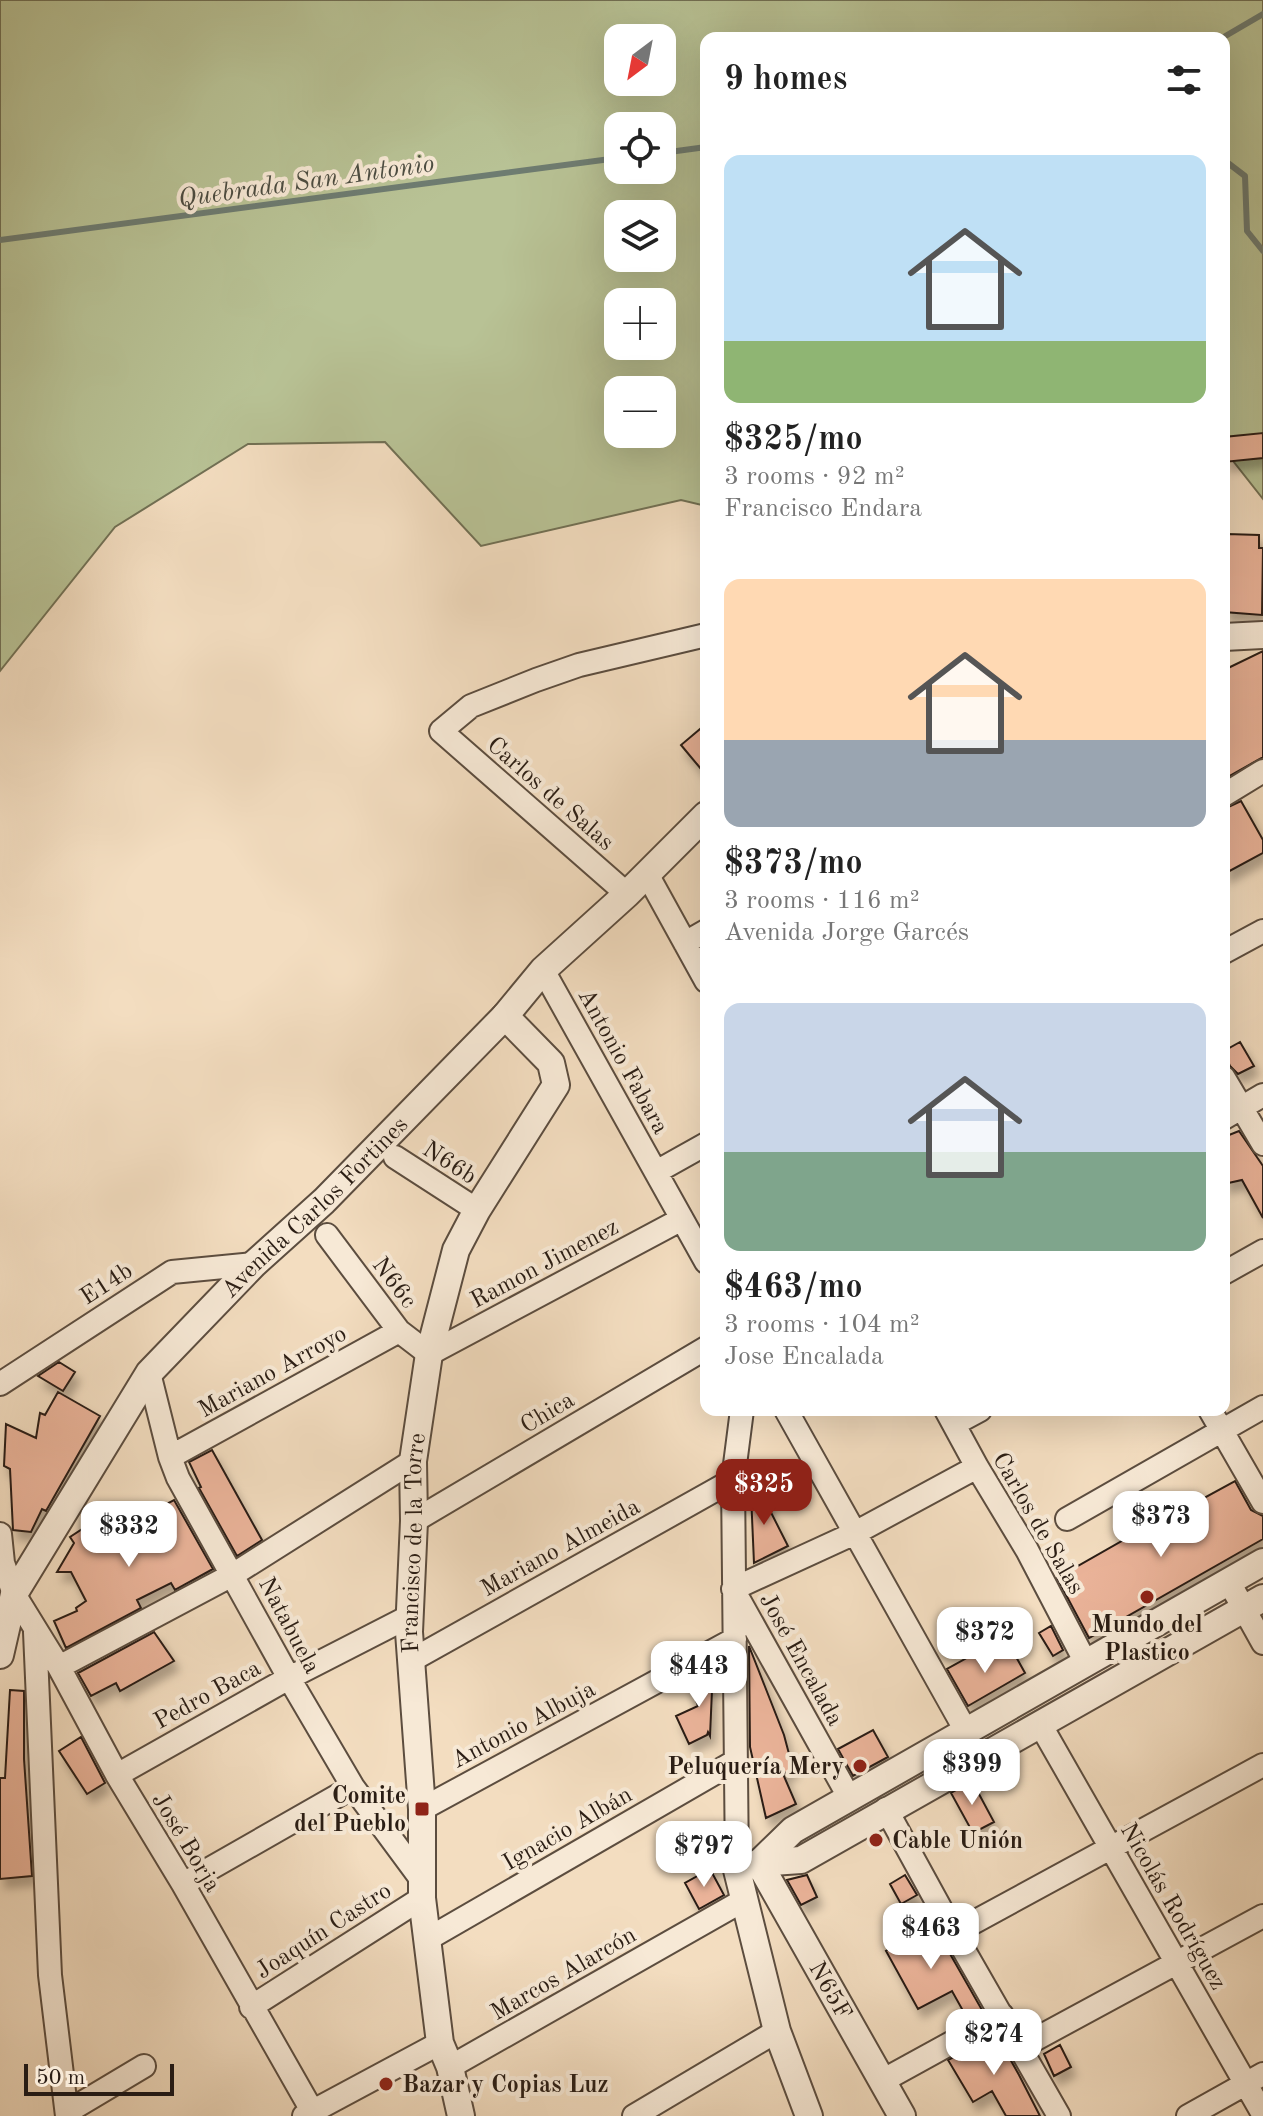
<!DOCTYPE html>
<html lang="en">
<head>
<meta charset="utf-8">
<style>
	body { margin:0; font-family:"Old Standard TT",serif; background:#f6f6f6; color:#222; height:100vh; display:flex; flex-direction:column; font-size:30px; white-space:nowrap }
	* { box-sizing:border-box; margin:0 }
	p { font-size:26px; color:#767676 }
	.icon { flex:none; width:44px; height:44px; fill:none; stroke:currentColor; stroke-width:2; stroke-linecap:round; stroke-linejoin:round }
	.map { position:relative; flex:1; overflow:hidden }
	.panel { position:absolute; left:700px; top:32px; width:530px; height:1384px; display:flex; flex-direction:column; background:#fff; border-radius:16px; box-shadow:0 8px 32px #0002 }
	.panel>* { flex:none }
	.needle { width:52px; rotate:212deg }
	.controls { position:absolute; left:604px; top:24px; display:grid; gap:16px }
	.controls a { display:grid; place-items:center; width:72px; height:72px; border-radius:16px; background:#fff; box-shadow:0 8px 32px #0002; font-size:40px }
	.scale { position:absolute; left:24px; bottom:20px; width:150px; box-sizing:border-box; padding-left:8px; border:4px solid #2a1d14; border-top:0; font-size:22px; line-height:28px; white-space:nowrap; color:#2a1d14; -webkit-text-stroke:6px #f7e9d6; paint-order:stroke }
	.price { position:absolute; translate:-50% -68px; padding:0 18px; border-radius:16px; background:#fff; color:#222; font-size:26px; line-height:52px; filter:drop-shadow(0 2px 4px #0008) }
	.price::after { content:''; position:absolute; left:50%; top:48px; width:24px; height:18px; margin-left:-12px; background:inherit; clip-path:polygon(0 0,100% 0,50% 100%) }
	.price.selected { background:#8f2418; color:#fff }
	ul { padding:0; list-style:none }
	li { display:grid; align-content:center; gap:16px; height:424px; padding:0 24px }
	li span { display:grid; place-items:center; height:248px; border-radius:16px; color:#555 }
	li>.icon { margin-inline-start:auto }
	span .icon { width:144px; height:144px; fill:#fffc; stroke-width:1 }
	li b { font-size:34px }
	h2 { display:flex; justify-content:space-between; align-items:center; height:96px; padding:0 24px; font-size:34px }
	.map>svg:first-child { display:block }
	.green { fill:#b8c295; stroke:#717054; stroke-width:2; fill-rule:evenodd }
	.lines { fill:none; stroke-linecap:round; stroke-linejoin:round }
	.stream { stroke:#6e7c71; stroke-width:6 }
	.building { fill:#eab399; stroke:#2a1d14; stroke-width:2; filter:url(#shadow) }
	.minor-casing { stroke:#5c4d3f; stroke-width:26 }
	.tertiary-casing { stroke:#5c4d3f; stroke-width:30 }
	.minor { stroke:#f7e9d6; stroke-width:22 }
	.tertiary { stroke:#f7e9d6; stroke-width:26 }
	.poi-dot { fill:#8f2418; stroke:#f7e9d6; stroke-width:3 }
	.labels { text-anchor:middle; stroke-width:8; stroke-linejoin:round; paint-order:stroke }
	.street-label { font-size:24px; fill:#2a1d14; stroke:#f7e9d6 }
	.poi-label { font-size:24px; font-weight:bold; fill:#2a1d14; stroke:#f7e9d6; text-anchor:end }
	.water-label { font-size:26px; font-style:italic; fill:#4c4d42; stroke:#f7e9d6 }
</style>
</head>
<body>
<div class="map">
<svg width="1263" height="2116" viewBox="0 0 1263 2116">
	<defs>
		<filter id="shadow"><feDropShadow dx="5" dy="9" stdDeviation="4" flood-color="#0004"/></filter>
	</defs>
	<rect width="100%" height="100%" fill="#f3ddc0"/>
	<filter id="stains"><feTurbulence type="fractalNoise" baseFrequency=".0025" numOctaves="4"/><feColorMatrix values="0 0 0 0 .2 0 0 0 0 .09 0 0 0 0 .02 0 0 0 .5 -.17"/></filter>
	<radialGradient id="worn" r=".72"><stop offset=".6" stop-color="#630" stop-opacity="0"/><stop offset="1" stop-color="#630" stop-opacity=".3"/></radialGradient>
	<path class="green" d="M 0,0 L 1263,0 L 1263,499 L 1233,461 L 1224,460 L 1224,38 L 706,38 L 706,506 L 681,500 L 481,546 L 385,442 L 248,444 L 115,527 L 0,671 ZM 618,38 L 662,38 L 662,82 L 618,82 ZM 618,126 L 662,126 L 662,170 L 618,170 ZM 618,214 L 662,214 L 662,258 L 618,258 ZM 618,302 L 662,302 L 662,346 L 618,346 ZM 618,390 L 662,390 L 662,434 L 618,434 Z"/>
	<g class="lines">
		<path class="stream" d="M 1222,38 L 1263,14
			M 662,153 L 706,147
			M 1224,160 L 1245,176 L 1247,231 L 1263,251
			M 0,240 L 618,158"/>
	</g>
	<path class="building" d="M 1263,433 L 1263,458 L 1224,462 L 1224,437 Z
		M 1227,534 L 1259,535 L 1259,548 L 1263,548 L 1262,615 L 1224,612 Z
		M 1263,651 L 1263,757 L 1224,779 L 1224,670 Z
		M 706,724 L 706,775 L 681,745 Z
		M 1241,801 L 1263,840 L 1263,853 L 1224,874 L 1224,809 Z
		M 1240,1042 L 1254,1066 L 1238,1074 L 1230,1066 L 1224,1051 Z
		M 1239,1131 L 1263,1166 L 1263,1218 L 1242,1180 L 1224,1184 L 1224,1137 Z
		M 59,1362 L 75,1372 L 63,1391 L 38,1376 Z
		M 58,1392 L 100,1416 L 46,1511 L 42,1509 L 31,1532 L 13,1530 L 10,1469 L 4,1466 L 6,1424 L 36,1438 L 40,1413 L 45,1415 Z
		M 212,1450 L 262,1540 L 237,1556 L 199,1488 L 201,1487 L 189,1462 Z
		M 750,1471 L 788,1546 L 754,1563 Z
		M 1235,1481 L 1251,1510 L 1263,1516 L 1263,1539 L 1089,1638 L 1057,1578 L 1171,1513 L 1173,1515 Z
		M 174,1500 L 213,1569 L 175,1590 L 171,1583 L 137,1600 L 141,1608 L 66,1648 L 54,1621 L 77,1611 L 76,1608 L 86,1601 L 71,1572 L 57,1572 L 74,1543 L 70,1537 L 90,1524 L 100,1539 Z
		M 1051,1626 L 1063,1650 L 1053,1656 L 1039,1633 Z
		M 154,1632 L 174,1661 L 120,1691 L 116,1683 L 91,1696 L 78,1673 Z
		M 749,1646 L 784,1735 L 793,1769 L 783,1774 L 796,1804 L 766,1818 L 750,1747 Z
		M 1010,1646 L 1025,1673 L 968,1706 L 947,1669 L 974,1654 L 980,1664 Z
		M 713,1667 L 710,1736 L 708,1732 L 707,1735 L 689,1744 L 676,1716 L 698,1706 L 689,1680 Z
		M 10,1690 L 24,1691 L 24,1759 L 32,1876 L 0,1879 L 0,1778 L 5,1778 Z
		M 873,1730 L 888,1757 L 853,1776 L 838,1749 Z
		M 81,1737 L 105,1783 L 87,1794 L 59,1751 Z
		M 972,1781 L 994,1822 L 973,1833 L 951,1793 Z
		M 710,1869 L 724,1895 L 699,1909 L 685,1883 Z
		M 807,1875 L 817,1897 L 801,1905 L 787,1880 Z
		M 905,1875 L 917,1895 L 901,1904 L 890,1884 Z
		M 933,1924 L 982,2010 L 967,2018 L 952,1991 L 918,2009 L 886,1951 Z
		M 996,2034 L 1019,2075 L 1040,2116 L 1006,2116 L 992,2091 L 973,2102 L 948,2060 Z
		M 1060,2045 L 1071,2067 L 1054,2076 L 1044,2054 Z"/>
	<g class="lines">
		<defs>
			<path id="minor" d="M 1224,795 L 1263,771
				M 647,874 L 706,981
				M 627,894 L 441,731 L 471,706 L 536,680 L 579,665 L 706,635
				M 685,943 L 706,931
				M 1224,952 L 1263,931
				M 543,970 L 706,1262
				M 1224,1078 L 1263,1144
				M 1224,1118 L 1263,1095
				M 395,1157 L 477,1210
				M 656,1172 L 706,1144
				M 327,1235 L 399,1331 L 429,1354 L 682,1219
				M 1224,1273 L 1263,1251
				M 149,1373 L 170,1457 L 178,1478 L 289,1678 L 353,1787 L 424,1883
				M 0,1384 L 172,1272 L 254,1264
				M 786,1410 L 966,1731
				M 946,1410 L 977,1467 L 1027,1550 L 1086,1663
				M 1210,1410 L 1263,1502
				M 954,1424 L 980,1410
				M 170,1457 L 399,1331
				M 1067,1519 L 1263,1407
				M 414,1521 L 706,1348
				M 0,1534 L 3,1563 L 14,1594 L 59,1667 L 117,1775 L 183,1884 L 315,2116
				M 1229,1582 L 1263,1643
				M 35,1632 L 50,1975 L 67,2116
				M 412,1660 L 733,1480
				M 59,1667 L 234,1574 L 413,1461
				M 1040,1724 L 1263,2114
				M 117,1775 L 289,1678 L 410,1616
				M 849,1797 L 733,1589 L 855,1533 L 977,1467
				M 422,1809 L 735,1639
				M 886,1809 L 954,1933 L 1059,2116
				M 737,1870 L 733,1480 L 742,1410
				M 183,1884 L 353,1787
				M 954,1933 L 1263,1765
				M 426,1940 L 734,1762
				M 251,2007 L 422,1898
				M 1021,2047 L 1263,1916
				M 450,2067 L 744,1900
				M 882,2081 L 1002,2015
				M 67,2112 L 144,2066
				M 304,2116 L 440,2043
				M 634,2116 L 777,2031
				M 1188,2116 L 1263,2074"/>
			<g id="tertiary">
				<path d="M 1224,637 L 1263,635"/>
				<path id="s1" d="M 0,1655 L 14,1594 L 149,1373 L 254,1264 L 324,1201 L 505,1016 L 543,970 L 627,894 L 706,815"/>
				<path d="M 759,1863 L 793,1830 L 1263,1562"/>
				<path id="s2" d="M 759,1863 L 902,2116"/>
				<path id="s3" d="M 461,2116 L 450,2067 L 440,2043 L 422,1898 L 422,1809 L 409,1632 L 414,1521 L 413,1461 L 429,1354 L 456,1250 L 477,1210 L 556,1085 L 551,1063 L 505,1016"/>
				<path d="M 809,2116 L 777,2031 L 737,1870 L 759,1863 L 801,1860 L 1263,1598"/>
			</g>
		</defs>
		<use href="#minor" class="minor-casing"/>
		<use href="#tertiary" class="tertiary-casing"/>
		<use href="#minor" class="minor"/>
		<use href="#tertiary" class="tertiary"/>
	</g>
	<g class="poi-dot">
		<circle cx="1147" cy="1597" r="8"/>
		<circle cx="860" cy="1766" r="8"/>
		<rect x="414" y="1801" width="16" height="16" rx="4"/>
		<circle cx="876" cy="1840" r="8"/>
		<circle cx="386" cy="2084" r="8"/>
	</g>
	<g class="labels">
		<g class="street-label">
			<text transform="translate(551 793) rotate(41)" y="8">Carlos de Salas</text>
			<text transform="translate(624 1061) rotate(61)" y="8">Antonio Fabara</text>
			<text transform="translate(450 1162) rotate(33)" y="8">N66b</text>
			<text dy="8" stroke="none"><textPath href="#s1" startOffset="556">Avenida Carlos Fortines</textPath></text>
			<text transform="translate(544 1263) rotate(-28)" y="8">Ramon Jimenez</text>
			<text transform="translate(395 1282) rotate(53)" y="8">N66c</text>
			<text transform="translate(106 1283) rotate(-33)" y="8">E14b</text>
			<text transform="translate(272 1371) rotate(-29)" y="8">Mariano Arroyo</text>
			<text transform="translate(547 1412) rotate(-31)" y="8">Chica</text>
			<text transform="translate(1039 1523) rotate(60)" y="8">Carlos de Salas</text>
			<text dy="8" stroke="none"><textPath href="#s3" startOffset="578">Francisco de la Torre</textPath></text>
			<text transform="translate(560 1547) rotate(-29)" y="8">Mariano Almeida</text>
			<text transform="translate(290 1625) rotate(62)" y="8">Natabuela</text>
			<text transform="translate(802 1659) rotate(61)" y="8">José Encalada</text>
			<text transform="translate(207 1694) rotate(-29)" y="8">Pedro Baca</text>
			<text transform="translate(523 1724) rotate(-28)" y="8">Antonio Albuja</text>
			<text transform="translate(567 1828) rotate(-30)" y="8">Ignacio Albán</text>
			<text transform="translate(187 1842) rotate(59)" y="8">José Borja</text>
			<text transform="translate(1174 1906) rotate(60)" y="8">Nicolás Rodríguez</text>
			<text transform="translate(323 1930) rotate(-33)" y="8">Joaquín Castro</text>
			<text transform="translate(563 1973) rotate(-30)" y="8">Marcos Alarcón</text>
			<text dy="8" stroke="none"><textPath href="#s2" startOffset="146">N65F</textPath></text>
		</g>
		<g class="poi-label">
			<text x="1147" y="1632" text-anchor="middle">Mundo del<tspan x="1147" dy="28">Plastico</tspan></text>
			<text x="844" y="1774">Peluquería Mery</text>
			<text x="406" y="1803">Comite<tspan x="406" dy="28">del Pueblo</tspan></text>
			<text x="892" y="1848" text-anchor="start">Cable Unión</text>
			<text x="402" y="2092" text-anchor="start">Bazar y Copias Luz</text>
		</g>
		<g class="water-label">
			<text transform="translate(306 180) rotate(-8)" y="9">Quebrada San Antonio</text>
		</g>
	</g>
	<rect width="100%" height="100%" filter="url(#stains)"/>
	<rect width="100%" height="100%" fill="url(#worn)"/>
</svg>
<div class="controls">
<a><svg class="needle" viewBox="-14 -14 28 28"><path d="M0-13l5 13h-10z" fill="#e53935"/><path d="M0 13l5-13h-10z" fill="#767676"/></svg></a>
<a><svg class="icon" aria-label="locate" viewBox="0 0 24 24"><circle cx="12" cy="12" r="6"/><path d="M12 2v4M12 18v4M2 12h4M18 12h4"/></svg></a>
<a><svg class="icon" aria-label="layers" viewBox="0 0 24 24"><path d="M12 4l9 5-9 5-9-5zM3 14l9 5 9-5"/></svg></a>
<a>+</a>
<a>−</a>
</div>
<div class="scale">50 m</div>
<b class="price selected" style="left:764px;top:1527px">$325</b>
<b class="price" style="left:1161px;top:1559px">$373</b>
<b class="price" style="left:129px;top:1569px">$332</b>
<b class="price" style="left:985px;top:1675px">$372</b>
<b class="price" style="left:699px;top:1709px">$443</b>
<b class="price" style="left:972px;top:1807px">$399</b>
<b class="price" style="left:704px;top:1889px">$797</b>
<b class="price" style="left:931px;top:1971px">$463</b>
<b class="price" style="left:994px;top:2077px">$274</b>
<section class="panel">
<h2>9 homes<svg class="icon" aria-label="filters" viewBox="0 0 24 24"><path d="M4 7h16M4 17h16"/><circle cx="9" cy="7" r="2"/><circle cx="15" cy="17" r="2"/></svg></h2>
<ul>
<li><span style="background:linear-gradient(#bfe0f5 75%,#8fb573 0)"><svg class="icon" aria-label="home" viewBox="0 0 24 24"><path d="M3 11l9-7 9 7M6 9v11h12V9"/></svg></span><div><b>$325/mo</b><p>3 rooms · 92 m²</p><p>Francisco Endara</p></div></li>
<li><span style="background:linear-gradient(#ffd9b3 65%,#9aa5b1 0)"><svg class="icon" aria-label="home" viewBox="0 0 24 24"><path d="M3 11l9-7 9 7M6 9v11h12V9"/></svg></span><div><b>$373/mo</b><p>3 rooms · 116 m²</p><p>Avenida Jorge Garcés</p></div></li>
<li><span style="background:linear-gradient(#c9d6e8 60%,#7fa58c 0)"><svg class="icon" aria-label="home" viewBox="0 0 24 24"><path d="M3 11l9-7 9 7M6 9v11h12V9"/></svg></span><div><b>$463/mo</b><p>3 rooms · 104 m²</p><p>Jose Encalada</p></div></li>
</ul>
</section>
</div>
</body>
</html>
